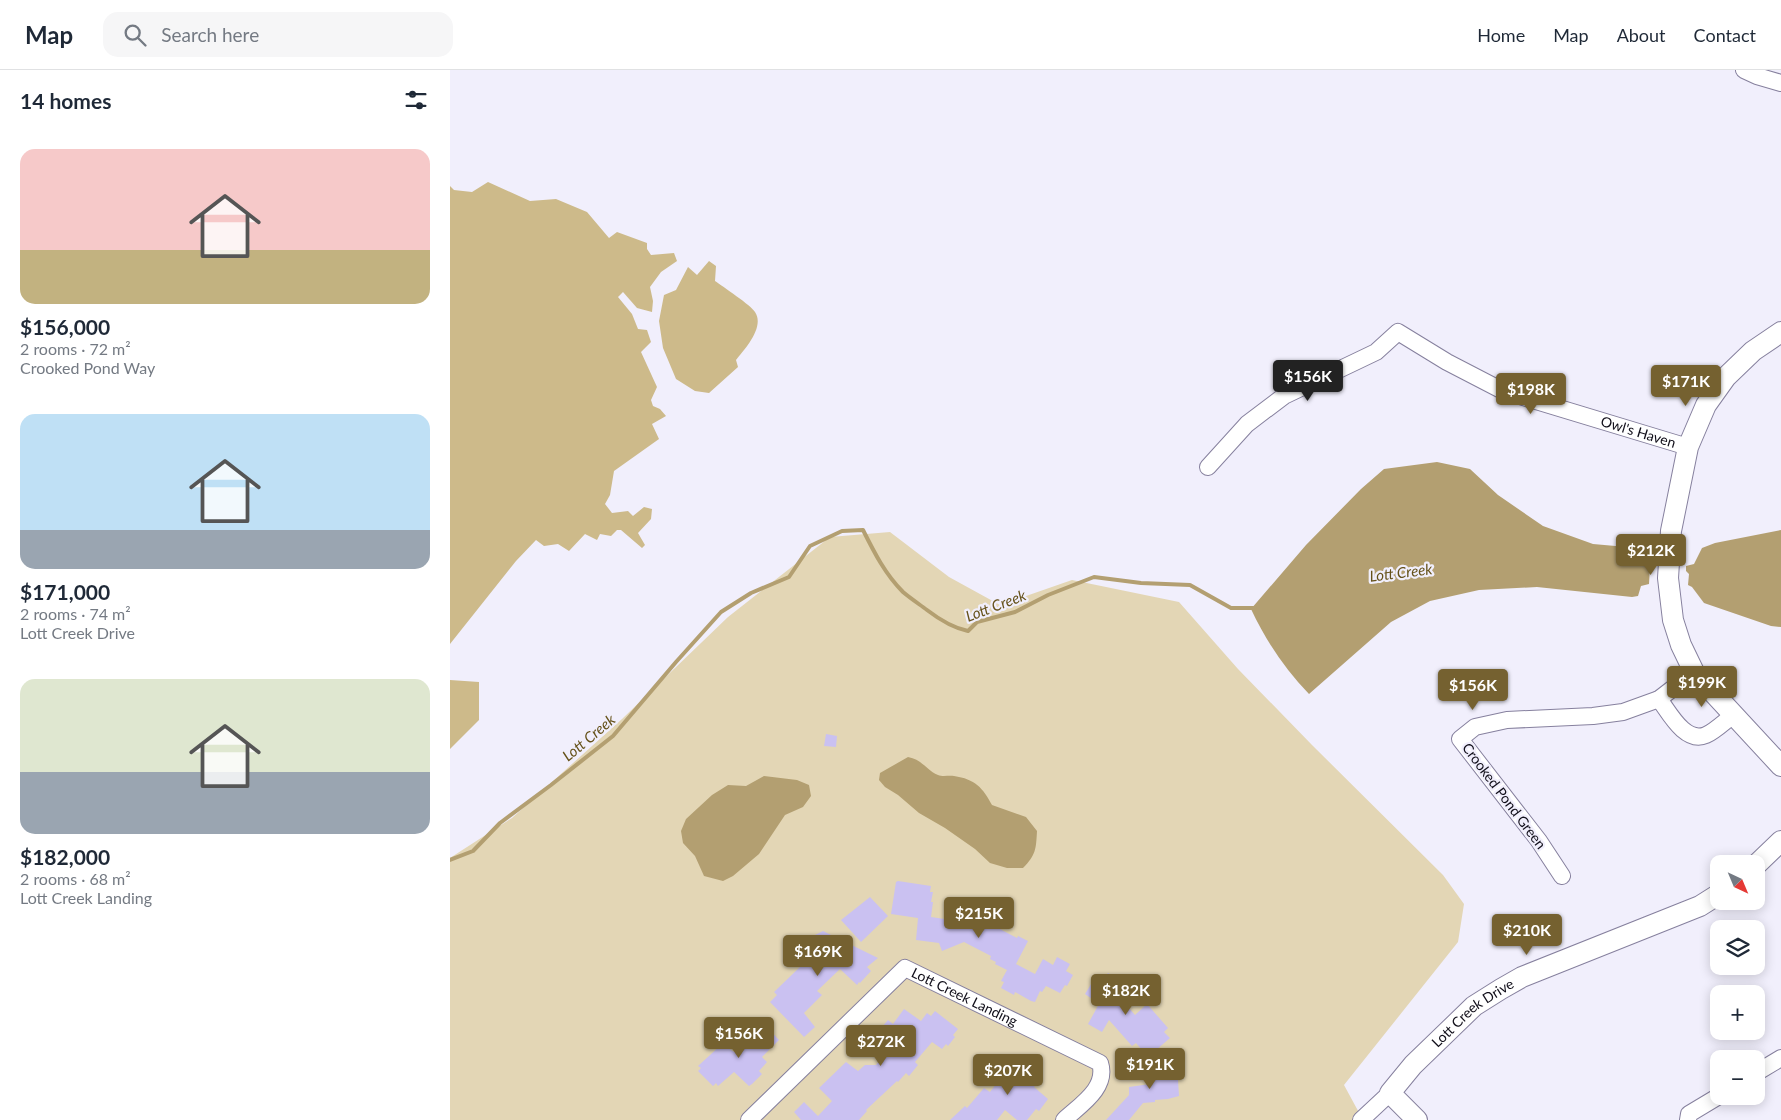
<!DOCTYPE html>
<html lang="en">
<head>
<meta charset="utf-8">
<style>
	body { margin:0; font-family:Lato,sans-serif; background:#f6f6f7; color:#1f2937; height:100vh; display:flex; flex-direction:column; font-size:19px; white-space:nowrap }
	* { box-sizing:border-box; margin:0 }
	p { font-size:16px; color:#747a83 }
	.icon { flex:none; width:28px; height:28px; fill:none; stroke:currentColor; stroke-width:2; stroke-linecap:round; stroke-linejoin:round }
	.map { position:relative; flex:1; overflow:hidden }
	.details { display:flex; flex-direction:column; background:#fff; width:450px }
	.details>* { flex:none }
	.needle { width:32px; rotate:136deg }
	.fabs { position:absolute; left:1260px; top:785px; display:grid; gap:10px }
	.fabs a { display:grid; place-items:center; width:55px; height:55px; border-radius:10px; background:#fff; box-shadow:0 2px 12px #0003; font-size:25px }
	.price { position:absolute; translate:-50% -42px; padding:0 11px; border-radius:5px; background:#756130; color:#fff; font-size:16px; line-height:32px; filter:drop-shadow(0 1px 2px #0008) }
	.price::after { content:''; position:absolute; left:50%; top:30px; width:15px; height:11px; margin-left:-8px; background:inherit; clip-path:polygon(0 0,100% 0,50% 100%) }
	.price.current { background:#222; color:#fff }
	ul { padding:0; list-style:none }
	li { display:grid; align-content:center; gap:10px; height:265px; padding:0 20px }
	li span { display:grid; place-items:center; height:155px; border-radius:15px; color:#555 }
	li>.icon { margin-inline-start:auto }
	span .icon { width:90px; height:90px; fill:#fffc; stroke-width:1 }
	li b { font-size:21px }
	h2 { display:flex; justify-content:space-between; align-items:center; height:60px; padding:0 20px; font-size:21px }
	header { display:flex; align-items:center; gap:30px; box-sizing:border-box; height:70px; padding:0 25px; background:#fff; border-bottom:1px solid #e0e1e3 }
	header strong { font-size:24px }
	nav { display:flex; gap:28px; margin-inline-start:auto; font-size:18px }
	.search { width:350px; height:45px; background:#f6f6f7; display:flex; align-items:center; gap:12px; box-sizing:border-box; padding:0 18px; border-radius:15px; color:#747a83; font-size:19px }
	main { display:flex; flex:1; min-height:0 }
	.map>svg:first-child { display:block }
	.green { fill:#e3d6b5 }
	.forest { fill:#cdba8a }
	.water { fill:#b39f71 }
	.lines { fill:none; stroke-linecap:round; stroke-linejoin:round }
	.stream { stroke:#b39f71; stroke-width:4 }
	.building { fill:#cac1f1 }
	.minor-casing { stroke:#86809e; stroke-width:18 }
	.tertiary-casing { stroke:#86809e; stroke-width:22 }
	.minor { stroke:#fff; stroke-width:16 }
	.tertiary { stroke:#fff; stroke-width:20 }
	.labels { text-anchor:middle; stroke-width:4.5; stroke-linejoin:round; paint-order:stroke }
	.street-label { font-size:14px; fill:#100e19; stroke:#f1effc }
	.water-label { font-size:15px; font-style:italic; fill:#655119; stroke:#f1effc }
</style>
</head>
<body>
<header>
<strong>Map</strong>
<div class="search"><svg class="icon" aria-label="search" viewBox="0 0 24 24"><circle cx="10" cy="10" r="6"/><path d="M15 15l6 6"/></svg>Search here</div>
<nav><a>Home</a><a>Map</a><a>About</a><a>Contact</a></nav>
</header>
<main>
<section class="details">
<h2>14 homes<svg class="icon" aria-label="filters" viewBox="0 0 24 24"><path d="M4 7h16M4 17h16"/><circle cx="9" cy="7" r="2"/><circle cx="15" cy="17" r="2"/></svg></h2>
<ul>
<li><span style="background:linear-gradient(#f6c9c9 65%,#c2b280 0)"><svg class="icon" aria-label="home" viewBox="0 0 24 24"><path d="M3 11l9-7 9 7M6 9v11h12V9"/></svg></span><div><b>$156,000</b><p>2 rooms · 72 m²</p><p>Crooked Pond Way</p></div></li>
<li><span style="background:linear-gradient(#bfe0f5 75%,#9aa5b1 0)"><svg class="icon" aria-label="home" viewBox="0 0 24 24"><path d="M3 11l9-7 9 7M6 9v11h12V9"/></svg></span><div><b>$171,000</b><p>2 rooms · 74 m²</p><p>Lott Creek Drive</p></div></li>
<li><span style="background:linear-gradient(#dfe7d0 60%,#9aa5b1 0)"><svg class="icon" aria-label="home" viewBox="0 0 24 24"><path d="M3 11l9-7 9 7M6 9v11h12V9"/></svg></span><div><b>$182,000</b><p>2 rooms · 68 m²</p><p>Lott Creek Landing</p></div></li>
</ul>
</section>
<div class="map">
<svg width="1331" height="1050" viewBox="0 0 1331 1050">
	<rect width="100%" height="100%" fill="#f1effc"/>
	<path class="green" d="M 440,462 L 499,507 L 550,535 L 622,510 L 729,532 L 788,599 L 862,675 L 993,805 L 1014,834 L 1008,872 L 894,1015 L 913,1050 L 0,1050 L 0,788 L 62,748 L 172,649 L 278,547 L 380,467 Z"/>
	<path class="forest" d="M 38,112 L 80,131 L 106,129 L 137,142 L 159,168 L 167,162 L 197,173 L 197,179 L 201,185 L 224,183 L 227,191 L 211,202 L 200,217 L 203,231 L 202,242 L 187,238 L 173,222 L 168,227 L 182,244 L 188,259 L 197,260 L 201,272 L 191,282 L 207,317 L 201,330 L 203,336 L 210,339 L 216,346 L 202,354 L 209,369 L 164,401 L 160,425 L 155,434 L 162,443 L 178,441 L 183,446 L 194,437 L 202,439 L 201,449 L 188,463 L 195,475 L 192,478 L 171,460 L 167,460 L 161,466 L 150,464 L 147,470 L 135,464 L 119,481 L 108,474 L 94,476 L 86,470 L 66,491 L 0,574 L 0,116 L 4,120 L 22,122 Z
		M 259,191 L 266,196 L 265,211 C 272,216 302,236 305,242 C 315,257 295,279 286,290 L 288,297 L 259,323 L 245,321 L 226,309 L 213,278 L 209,251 L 214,225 L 226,220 L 238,197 L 247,205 Z
		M 0,610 L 29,612 L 29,650 L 0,679 Z"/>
	<path class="water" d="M 987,392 L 1020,399 L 1048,425 L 1093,456 L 1143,474 L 1188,478 L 1189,494 L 1200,497 L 1199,514 L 1191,516 L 1188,526 L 1182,527 L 1087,517 L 1029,520 L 980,531 L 941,552 L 859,624 C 835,599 816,571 801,539 L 856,475 L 911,419 L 934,399 Z
		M 1331,460 L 1331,557 L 1321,556 L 1254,533 L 1242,517 L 1238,515 L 1239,504 L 1236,501 L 1236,496 L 1244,494 L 1252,478 L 1265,473 Z
		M 458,687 C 473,690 476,700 488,705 C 493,707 499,705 504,706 C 525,709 533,718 542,735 L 576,747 L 587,761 C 586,779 586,785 573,798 L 557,798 L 540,793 L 525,779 L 495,758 L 469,743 L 448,725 L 435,717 L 429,710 L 430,703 Z
		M 314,706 L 347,710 L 359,715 L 361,726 L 353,737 L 335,745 L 309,784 L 283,806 L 273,811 L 254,806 L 245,786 L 233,773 L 231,761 L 236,749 L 262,725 L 278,715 L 296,716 Z"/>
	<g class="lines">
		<path class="stream" d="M 0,790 L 23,781 L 50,753 L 101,715 L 163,666 L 226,592 L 271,542 L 301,523 L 339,507 L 360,476 L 392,461 L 413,460 C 424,482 435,504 453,522 C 460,528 469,534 477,540 C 490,550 503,558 518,561 L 527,552 L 565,542 L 598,525 L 644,507 L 691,513 L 740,515 L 781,538 L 805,538"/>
	</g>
	<path class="building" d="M 376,664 L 387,666 L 386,677 L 374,676 Z
		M 448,811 L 481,816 L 480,822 L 483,822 L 481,832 L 483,832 L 481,847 L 501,850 L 502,847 L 504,848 L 514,828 L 524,834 L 527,827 L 543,835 L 540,841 L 549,846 L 544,856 L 567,868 L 568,866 L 578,871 L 566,894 L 585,904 L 593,889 L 603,895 L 607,887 L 620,894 L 616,901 L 623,905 L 617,916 L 615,915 L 610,923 L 596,916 L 592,922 L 590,921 L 585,932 L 581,931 L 565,922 L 564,925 L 551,918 L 554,912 L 551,911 L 557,900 L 545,894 L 546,892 L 540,889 L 541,886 L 514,872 L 492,881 L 489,873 L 466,870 L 468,848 L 441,844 L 446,812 Z
		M 420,827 L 438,846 L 411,872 L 391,850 Z
		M 373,861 L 428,888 L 417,897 L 421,901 L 410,913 L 409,912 L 407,915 L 390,899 L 367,921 L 372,925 L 354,943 L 365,957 L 354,967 L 320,932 L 327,925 L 324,922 L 350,897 L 346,887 L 346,883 L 349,880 L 363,878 L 365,865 Z
		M 658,903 L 670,911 L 666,918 L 675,924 L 672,930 L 685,945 L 697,934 L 718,958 L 714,962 L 720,968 L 698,987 L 686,973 L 682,976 L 659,950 L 652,962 L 638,954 L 649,934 L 635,924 L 646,906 L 653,911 Z
		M 454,939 L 471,951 L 477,943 L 481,946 L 485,941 L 508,959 L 503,965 L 505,967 L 498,976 L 496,974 L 492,979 L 482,972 L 465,992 L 468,995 L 459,1006 L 456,1003 L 448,1012 L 447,1011 L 416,1040 L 417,1041 L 409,1050 L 351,1050 L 344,1042 L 354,1032 L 368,1046 L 382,1031 L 369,1018 L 396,992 L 408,1001 L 415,995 L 426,995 L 439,980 L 429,972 L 431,970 L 425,965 L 438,950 L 443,954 Z
		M 314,954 L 329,970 L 312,987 L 317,992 L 309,1001 L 312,1004 L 302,1014 L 299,1016 L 284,1002 L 268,1016 L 266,1013 L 263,1016 L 248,1001 L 251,998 L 248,996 L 272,974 L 284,982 Z
		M 568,986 L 590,1003 L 585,1009 L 588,1011 L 584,1017 L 598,1029 L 589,1041 L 586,1039 L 577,1050 L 567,1050 L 555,1040 L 547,1050 L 500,1050 L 515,1036 L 517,1038 L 534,1018 L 540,1022 Z
		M 724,990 L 724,994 L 727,994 L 729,1026 L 718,1029 L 705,1030 L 705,1032 L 693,1033 L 679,1050 L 656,1050 L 679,1025 L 679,1017 L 700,1014 L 699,992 Z"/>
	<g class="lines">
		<defs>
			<g id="minor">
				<path d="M 1294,0 L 1307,6 L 1331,13"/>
				<path id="s1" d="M 758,397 L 797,354 L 834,326 L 926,282 L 948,262 L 997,292 L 1053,321 L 1238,377"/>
				<path d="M 1209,629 C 1219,642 1235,674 1256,665 C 1265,661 1274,652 1282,646"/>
				<path d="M 1112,806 L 1089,771 L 1010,669 L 1025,657 L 1057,650 L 1143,646 L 1173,642 L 1209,629 L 1244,602"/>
				<path d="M 1306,1003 L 1331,988"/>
				<path id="s2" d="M 299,1050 L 455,898 L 650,993 C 658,1018 630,1035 614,1050"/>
				<path d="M 911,1050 L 940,1023"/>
				<path d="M 1238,1050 L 1239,1044 L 1269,1026"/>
			</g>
			<g id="tertiary">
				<path d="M 1331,262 L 1303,281 L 1276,307 L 1256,335 L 1238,377 L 1221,461 L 1218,508 L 1223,550 L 1231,575 L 1244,602 L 1331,696"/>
				<path d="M 1306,795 L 1331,771"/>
				<path id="s3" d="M 967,1050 L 940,1023 L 963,995 L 1024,936 L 1051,919 L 1072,907 L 1250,836 L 1269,824"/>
			</g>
		</defs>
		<use href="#minor" class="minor-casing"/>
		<use href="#tertiary" class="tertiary-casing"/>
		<use href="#minor" class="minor"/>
		<use href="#tertiary" class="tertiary"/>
	</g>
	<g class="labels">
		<g class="street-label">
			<text dy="5" stroke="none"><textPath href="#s1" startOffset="498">Owl's Haven</textPath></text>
			<text transform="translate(1054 726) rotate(53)" y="5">Crooked Pond Green</text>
			<text dy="5" stroke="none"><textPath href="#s2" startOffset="284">Lott Creek Landing</textPath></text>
			<text dy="5" stroke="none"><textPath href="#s3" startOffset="154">Lott Creek Drive</textPath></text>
		</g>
		<g class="water-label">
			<text transform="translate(951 503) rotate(-7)" y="5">Lott Creek</text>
			<text transform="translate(546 536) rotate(-21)" y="5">Lott Creek</text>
			<text transform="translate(139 668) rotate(-40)" y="5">Lott Creek</text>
		</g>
	</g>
</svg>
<div class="fabs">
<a><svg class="needle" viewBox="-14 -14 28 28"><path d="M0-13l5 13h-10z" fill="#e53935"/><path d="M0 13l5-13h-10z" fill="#747a83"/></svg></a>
<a><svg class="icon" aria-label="layers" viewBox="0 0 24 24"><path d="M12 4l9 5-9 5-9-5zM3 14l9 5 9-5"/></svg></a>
<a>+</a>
<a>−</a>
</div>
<b class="price current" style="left:858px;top:332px">$156K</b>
<b class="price" style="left:1236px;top:337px">$171K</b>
<b class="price" style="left:1081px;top:345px">$198K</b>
<b class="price" style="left:1201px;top:506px">$212K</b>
<b class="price" style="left:1252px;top:638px">$199K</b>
<b class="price" style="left:1023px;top:641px">$156K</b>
<b class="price" style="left:529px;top:869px">$215K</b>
<b class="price" style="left:1077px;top:886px">$210K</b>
<b class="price" style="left:368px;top:907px">$169K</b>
<b class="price" style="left:676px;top:946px">$182K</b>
<b class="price" style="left:289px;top:989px">$156K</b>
<b class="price" style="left:431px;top:997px">$272K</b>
<b class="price" style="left:700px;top:1020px">$191K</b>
<b class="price" style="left:558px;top:1026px">$207K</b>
</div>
</main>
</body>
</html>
